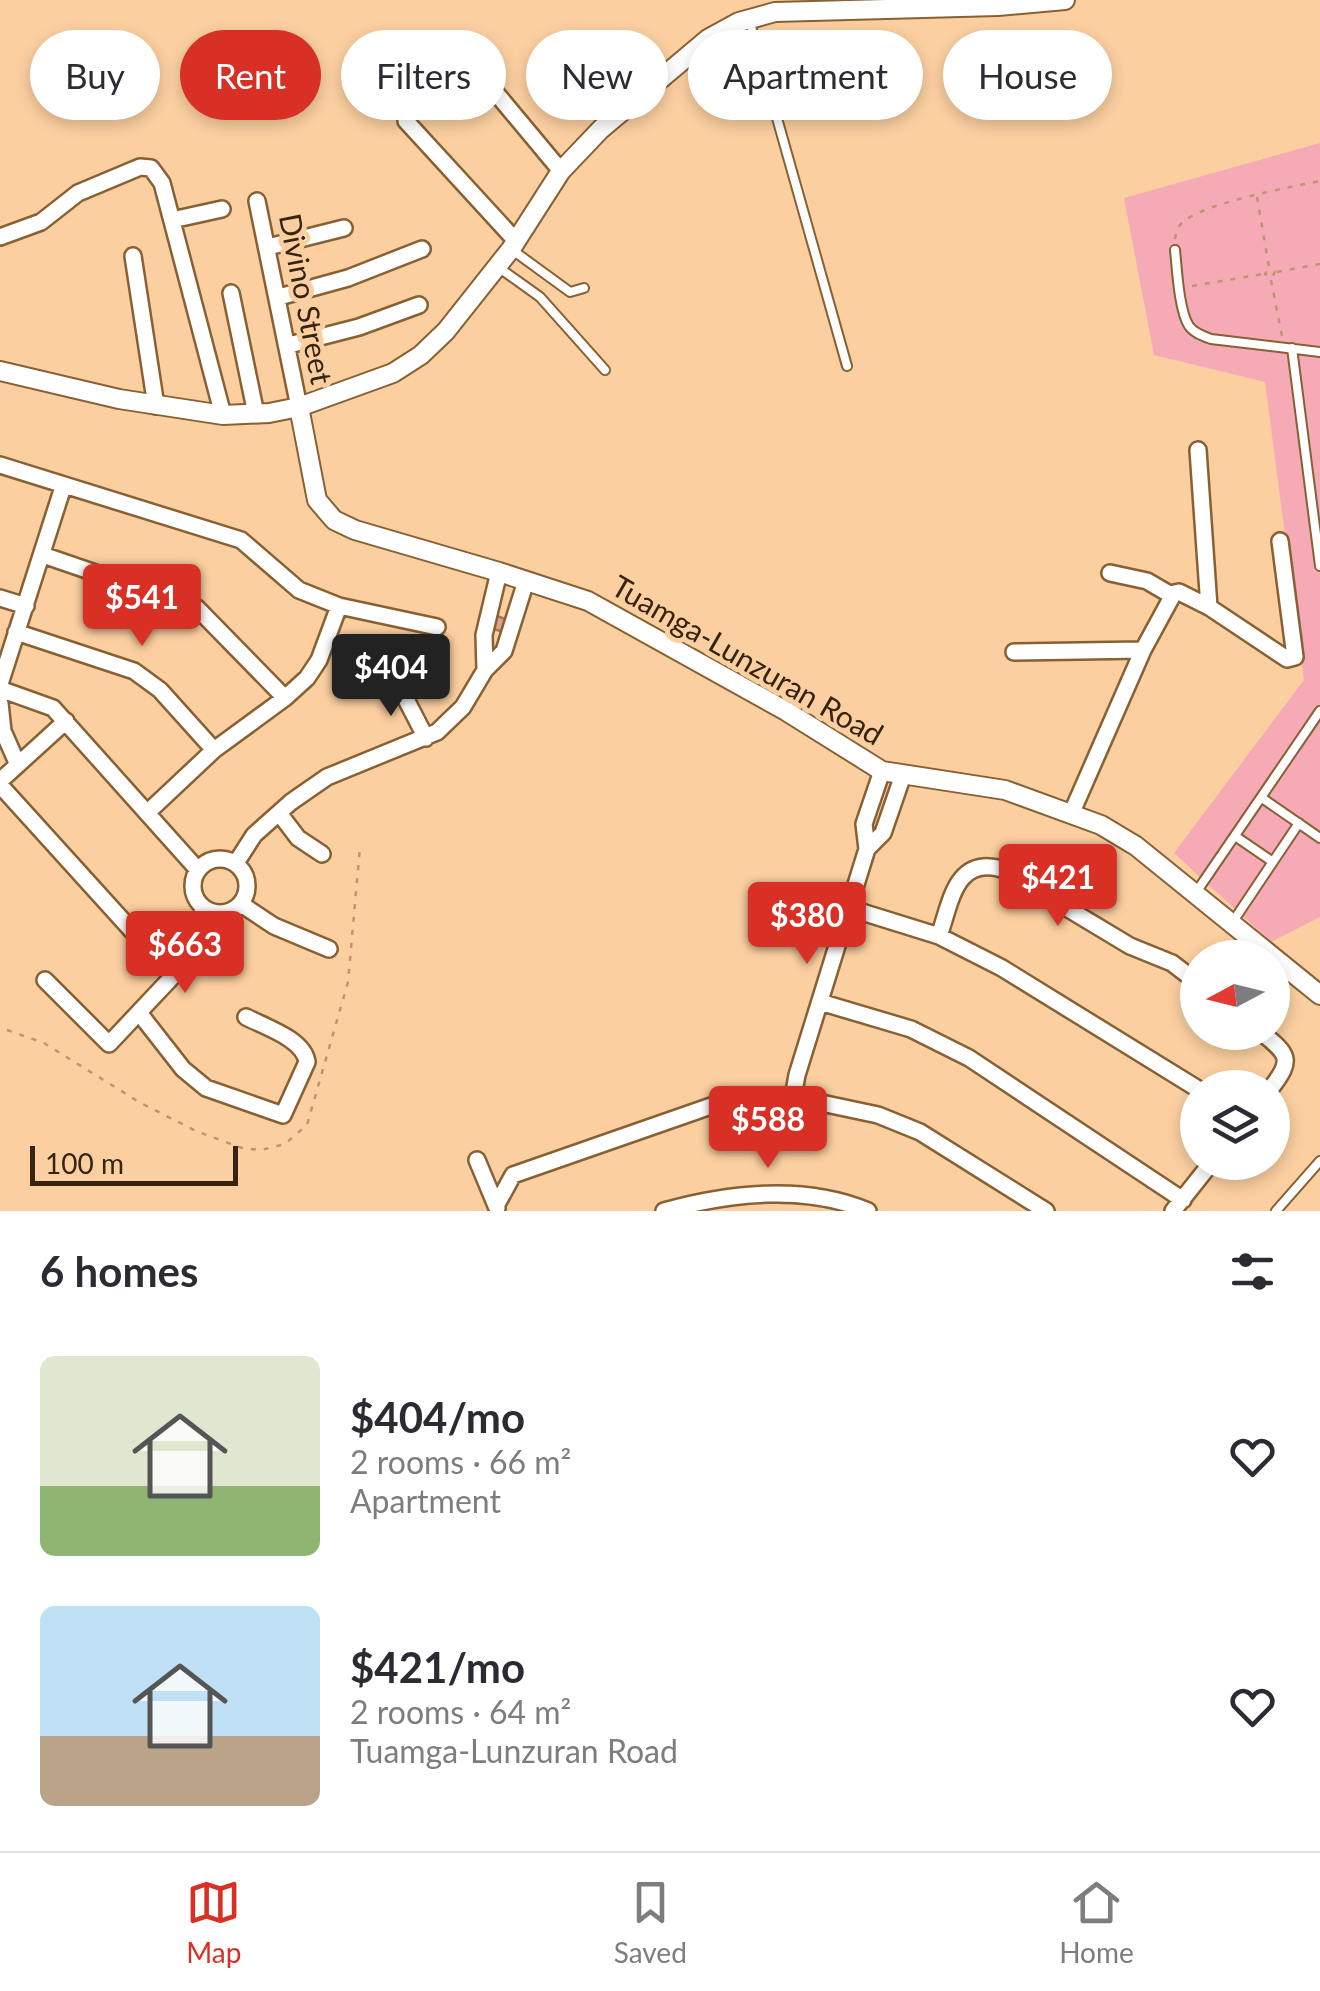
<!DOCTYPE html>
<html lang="en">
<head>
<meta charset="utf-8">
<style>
	body { margin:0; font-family:Lato,sans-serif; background:#f2f2f3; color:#2b2b33; height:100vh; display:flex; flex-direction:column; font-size:38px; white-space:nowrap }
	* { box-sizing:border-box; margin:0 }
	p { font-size:32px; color:#7c7c81 }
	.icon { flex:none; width:55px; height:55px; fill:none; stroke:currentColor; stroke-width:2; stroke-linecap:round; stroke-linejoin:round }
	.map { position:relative; height:1211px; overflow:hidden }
	.side { display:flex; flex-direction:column; background:#fff; flex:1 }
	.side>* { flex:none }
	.top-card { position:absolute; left:30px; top:30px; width:1260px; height:90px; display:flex; gap:20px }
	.needle { width:65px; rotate:263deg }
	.tools { position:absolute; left:1180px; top:940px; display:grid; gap:20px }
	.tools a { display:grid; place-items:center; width:110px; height:110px; border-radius:50%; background:#fff; box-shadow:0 5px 15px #0003; font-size:50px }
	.scale { position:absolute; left:30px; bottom:25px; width:208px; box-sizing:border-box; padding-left:10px; border:5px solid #352412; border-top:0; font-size:28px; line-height:35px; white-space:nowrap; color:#352412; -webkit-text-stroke:8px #fbcfa0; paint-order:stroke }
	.price { position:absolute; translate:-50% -85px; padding:0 22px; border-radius:10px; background:#d93025; color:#fff; font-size:32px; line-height:65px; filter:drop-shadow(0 2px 5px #0008) }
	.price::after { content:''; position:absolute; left:50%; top:60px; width:30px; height:22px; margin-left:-15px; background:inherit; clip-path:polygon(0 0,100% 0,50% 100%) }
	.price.active { background:#222; color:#fff }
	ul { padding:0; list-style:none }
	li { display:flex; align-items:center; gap:30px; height:250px; padding:0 40px }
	li span { display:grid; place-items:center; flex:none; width:280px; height:200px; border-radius:15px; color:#555 }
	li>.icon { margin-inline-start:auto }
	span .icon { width:120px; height:120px; fill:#fffc; stroke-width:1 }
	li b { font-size:42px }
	h2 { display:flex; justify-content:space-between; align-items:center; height:120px; padding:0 40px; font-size:42px }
	.tag { padding:0 35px; border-radius:45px; background:#fff; box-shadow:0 5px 15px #0003; font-size:35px; line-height:90px }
	.tag.active { background:#d93025; color:#fff }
	.tab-bar { display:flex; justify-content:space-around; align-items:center; height:140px; border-top:2px solid #e1e1e2; background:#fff; font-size:28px; color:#7c7c81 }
	.tab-bar a { display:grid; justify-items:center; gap:5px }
	.tab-bar .active { color:#d93025 }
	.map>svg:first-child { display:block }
	.green { fill:#f5aab6 }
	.building { fill:#dda487; stroke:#ad775b; stroke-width:2.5 }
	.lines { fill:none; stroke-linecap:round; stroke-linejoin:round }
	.service-casing { stroke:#876033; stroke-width:12 }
	.minor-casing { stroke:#876033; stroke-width:20 }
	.tertiary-casing { stroke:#876033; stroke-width:22 }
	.path { stroke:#ba9771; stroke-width:2.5; stroke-dasharray:5 8; stroke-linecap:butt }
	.service { stroke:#fff; stroke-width:8 }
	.minor { stroke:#fff; stroke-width:15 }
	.tertiary { stroke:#fff; stroke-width:18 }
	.labels { text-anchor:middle; stroke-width:10; stroke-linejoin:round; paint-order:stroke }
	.street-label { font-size:30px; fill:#352412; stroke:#fbcfa0 }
</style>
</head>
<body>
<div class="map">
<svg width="1320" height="1211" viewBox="0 0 1320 1211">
	<rect width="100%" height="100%" fill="#fbcfa0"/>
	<path class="green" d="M 1320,143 L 1320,917 L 1271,942 L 1174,853 L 1304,680 L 1265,382 L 1154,355 L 1124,198 Z"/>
	<path class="building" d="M 497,616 L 508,620 L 505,632 L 493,629 Z"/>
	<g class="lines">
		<defs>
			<path id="service" d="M 749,19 L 847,366
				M 511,249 L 570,292 L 584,288
				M 1175,250 C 1177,269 1179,311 1189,326 C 1194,333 1203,336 1211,339 L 1320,352
				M 498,267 L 540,297 L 605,370
				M 1292,348 L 1320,566
				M 1262,798 L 1320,838
				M 1235,836 L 1273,862
				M 1197,891 L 1320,711
				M 1232,923 L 1299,823
				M 1276,1211 L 1320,1161"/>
			<path id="minor" d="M 486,81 L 561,171
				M 406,121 L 516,241
				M 257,201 L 299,407
				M 172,220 L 222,209
				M 0,237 L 41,222 L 78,193 L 140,167 L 151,168 L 162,183 L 223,415
				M 268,247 L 344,228
				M 133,256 L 156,406
				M 231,293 L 256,414
				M 279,297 L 348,278 L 422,249
				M 289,345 L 359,327 L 419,305
				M 1198,450 L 1209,607
				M 0,465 L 241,540 L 299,590 L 339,606 L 437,627
				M 43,555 L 197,608 L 285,698
				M 1110,573 L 1147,581 L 1171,595
				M 0,598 L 26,606
				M 16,632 L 134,671 L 160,690 L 214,750
				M 1014,652 L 1143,650
				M 485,670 L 484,635 L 499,572
				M 396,680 L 426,738
				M 0,684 L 63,487
				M 0,689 L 53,708 L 198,870
				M 0,703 L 3,731 L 18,765
				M 882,771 L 864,824 L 867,849 L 883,833 L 903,775
				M 0,781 L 66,721
				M 0,785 L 173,976
				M 148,812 L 214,750 L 285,698 L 307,678 L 319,660 L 339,606
				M 1072,812 L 1143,650 L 1174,593 L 1179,592 L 1209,607 L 1287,659 L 1295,657 L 1280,541
				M 279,813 L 298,838 L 322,854
				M193 886a27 27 0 1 1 54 0a27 27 0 1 1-54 0Z
				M 236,863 L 254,835 L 291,802 L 327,777 L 437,732 L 463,707 L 485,670 L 504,651 L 526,581
				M 241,904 L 274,926 L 329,949
				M 849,908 L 939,936 L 1002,968 L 1198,1089
				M 939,936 C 951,902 955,856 1002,869 L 1130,946 L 1172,963 L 1198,983
				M 45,980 L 109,1044 L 173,976 L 204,908
				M 820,1002 L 911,1029 L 969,1058 L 1183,1200
				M 140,1014 L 183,1069 L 206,1088 L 283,1115 L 307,1062 C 304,1039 265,1027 246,1017
				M 1261,1032 C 1288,1054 1294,1059 1271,1088
				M 793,1097 L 797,1075 L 867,849
				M 477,1160 L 497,1208
				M 496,1206 L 513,1175 L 711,1106 L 793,1097 L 878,1115 L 920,1132 L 1046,1211
				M 664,1211 C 728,1193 805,1184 868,1211
				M 1173,1211 L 1212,1162"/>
			<path id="tertiary" d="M 0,371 L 119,399 L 223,415 L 269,413 L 299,407 L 393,373 L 421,355 L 446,331 L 511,249 L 561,171 L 601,129 L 708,39 L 739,22 L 775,12 L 998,6 L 1065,0
				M 299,407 L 317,500 L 334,520 L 355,530 L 499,572 L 588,601 L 786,711 L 882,771 L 1005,790 L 1101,825 L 1136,846 L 1320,995"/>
		</defs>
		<use href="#service" class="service-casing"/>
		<use href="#minor" class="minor-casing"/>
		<use href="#tertiary" class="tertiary-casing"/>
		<path class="path" d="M 1257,197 L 1269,267 L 1275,272 L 1271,278 L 1265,274 L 1269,267
			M 1175,239 C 1176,233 1176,229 1181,224 C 1198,204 1291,187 1320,181
			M 1277,272 L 1320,264
			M 1271,280 L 1282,336
			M 1192,286 L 1263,274
			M 7,1030 L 44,1043 L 139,1102 L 196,1131 L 242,1148 L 261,1150 L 285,1144 L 307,1125 L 348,982 L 360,847"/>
		<use href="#service" class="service"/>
		<use href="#minor" class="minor"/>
		<use href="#tertiary" class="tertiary"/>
	</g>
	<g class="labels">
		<g class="street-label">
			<text transform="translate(305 299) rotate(79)" y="10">Divino Street</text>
			<text transform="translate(747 661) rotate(30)" y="10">Tuamga-Lunzuran Road</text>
		</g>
	</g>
</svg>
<div class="tools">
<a><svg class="needle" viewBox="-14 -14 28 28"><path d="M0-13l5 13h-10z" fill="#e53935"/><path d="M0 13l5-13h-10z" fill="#7c7c81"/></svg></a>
<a><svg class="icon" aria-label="layers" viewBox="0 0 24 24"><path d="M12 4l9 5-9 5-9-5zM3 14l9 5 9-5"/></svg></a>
</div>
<div class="scale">100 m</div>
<b class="price" style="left:142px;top:649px">$541</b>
<b class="price active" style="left:391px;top:719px">$404</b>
<b class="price" style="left:1058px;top:929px">$421</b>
<b class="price" style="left:807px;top:967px">$380</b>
<b class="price" style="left:185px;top:996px">$663</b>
<b class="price" style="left:768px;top:1171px">$588</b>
<div class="top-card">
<a class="tag">Buy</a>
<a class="tag active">Rent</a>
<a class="tag">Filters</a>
<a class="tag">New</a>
<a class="tag">Apartment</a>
<a class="tag">House</a>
</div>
</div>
<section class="side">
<h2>6 homes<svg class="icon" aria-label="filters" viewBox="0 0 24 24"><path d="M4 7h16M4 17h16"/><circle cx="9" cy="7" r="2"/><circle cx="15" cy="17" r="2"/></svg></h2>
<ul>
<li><span style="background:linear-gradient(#dfe7d0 65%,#8fb573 0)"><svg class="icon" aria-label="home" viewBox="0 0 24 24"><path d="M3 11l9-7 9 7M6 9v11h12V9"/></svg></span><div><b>$404/mo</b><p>2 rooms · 66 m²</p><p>Apartment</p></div><svg class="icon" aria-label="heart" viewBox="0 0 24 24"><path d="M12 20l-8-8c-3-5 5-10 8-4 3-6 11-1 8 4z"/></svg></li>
<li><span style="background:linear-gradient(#bfe0f5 65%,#b9a48a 0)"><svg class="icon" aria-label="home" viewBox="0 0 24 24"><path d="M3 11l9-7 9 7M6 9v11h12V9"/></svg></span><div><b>$421/mo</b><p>2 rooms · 64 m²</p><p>Tuamga-Lunzuran Road</p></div><svg class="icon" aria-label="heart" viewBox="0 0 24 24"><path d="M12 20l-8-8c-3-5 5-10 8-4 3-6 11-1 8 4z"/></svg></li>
</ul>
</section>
<nav class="tab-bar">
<a class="active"><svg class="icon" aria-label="map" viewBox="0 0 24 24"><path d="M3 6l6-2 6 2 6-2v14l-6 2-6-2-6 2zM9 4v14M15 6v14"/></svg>Map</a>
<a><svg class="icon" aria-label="saved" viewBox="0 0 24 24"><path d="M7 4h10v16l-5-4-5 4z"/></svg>Saved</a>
<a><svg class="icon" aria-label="home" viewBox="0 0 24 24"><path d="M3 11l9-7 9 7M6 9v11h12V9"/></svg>Home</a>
</nav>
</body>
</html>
